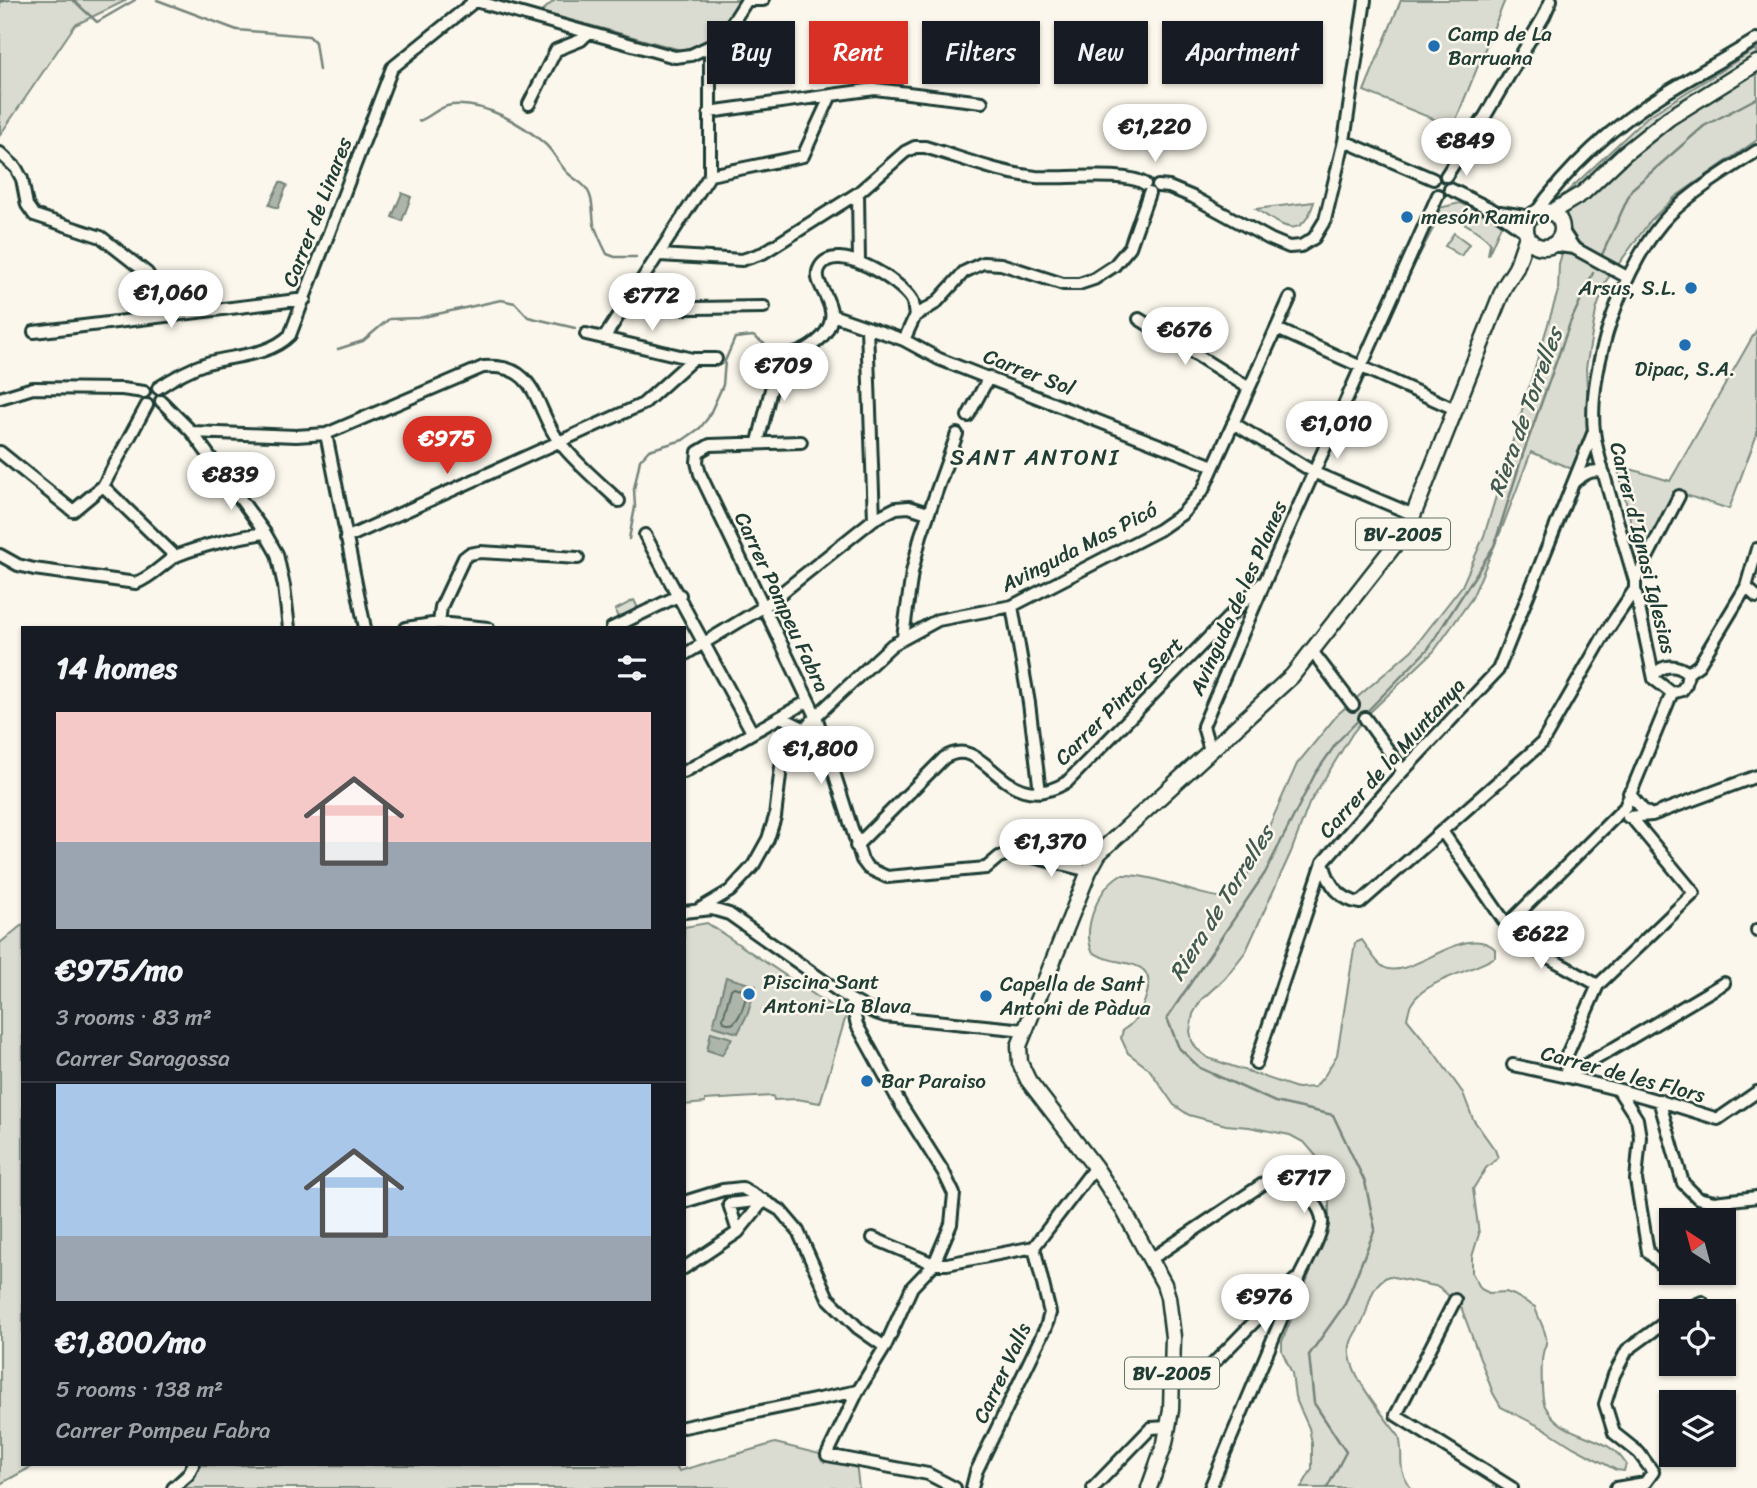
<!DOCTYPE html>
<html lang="en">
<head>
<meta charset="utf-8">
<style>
	body { margin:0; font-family:Sriracha,sans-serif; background:#242831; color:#f1f3f6; height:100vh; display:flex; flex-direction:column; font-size:26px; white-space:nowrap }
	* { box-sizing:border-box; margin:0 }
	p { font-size:23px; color:#9ea1a6 }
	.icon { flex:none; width:38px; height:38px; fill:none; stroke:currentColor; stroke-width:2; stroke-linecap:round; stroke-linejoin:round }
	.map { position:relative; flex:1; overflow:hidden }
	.drawer { position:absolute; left:21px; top:626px; width:665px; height:840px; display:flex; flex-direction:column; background:#171b24; border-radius:0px; box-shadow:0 2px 5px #0004 }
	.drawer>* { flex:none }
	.banner { position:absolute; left:707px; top:21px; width:665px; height:63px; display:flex; gap:14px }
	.needle { width:46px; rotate:324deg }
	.tools { position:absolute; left:1659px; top:1208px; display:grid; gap:14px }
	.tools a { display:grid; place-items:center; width:77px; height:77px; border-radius:0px; background:#171b24; box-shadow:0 2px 5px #0004; font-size:35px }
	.price { position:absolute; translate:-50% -60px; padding:0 16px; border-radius:24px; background:#fff; color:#222; font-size:23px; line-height:46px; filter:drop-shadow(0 2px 4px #0008) }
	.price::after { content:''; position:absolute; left:50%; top:42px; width:21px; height:16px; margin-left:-10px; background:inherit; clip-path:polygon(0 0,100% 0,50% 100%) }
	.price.current { background:#d93025; color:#fff }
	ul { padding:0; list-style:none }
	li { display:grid; align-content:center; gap:14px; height:371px; padding:0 35px }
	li+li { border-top:2px solid #363941 }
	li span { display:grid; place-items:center; height:217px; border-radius:0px; color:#555 }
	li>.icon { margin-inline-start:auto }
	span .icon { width:126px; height:126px; fill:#fffc; stroke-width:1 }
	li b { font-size:30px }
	h2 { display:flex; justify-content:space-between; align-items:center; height:84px; padding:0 35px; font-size:30px }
	.tag { padding:0 24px; border-radius:0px; background:#171b24; box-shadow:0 2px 5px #0004; font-size:24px; line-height:63px }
	.tag.current { background:#d93025; color:#fff }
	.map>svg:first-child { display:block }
	.green { fill:#dbdcd1; stroke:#7d8c82; stroke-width:2 }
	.water { fill:#adb4aa; stroke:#74847b; stroke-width:2 }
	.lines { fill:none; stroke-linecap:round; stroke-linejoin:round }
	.shore { stroke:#586d63; stroke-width:2 }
	.stream { stroke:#74847b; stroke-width:2.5 }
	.minor-casing { stroke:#1f3d34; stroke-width:16 }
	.major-casing { stroke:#1f3d34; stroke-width:19 }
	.minor { stroke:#fbf7ec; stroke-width:10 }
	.major { stroke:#fbf7ec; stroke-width:14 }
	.poi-dot { fill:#1f6fb2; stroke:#fbf7ec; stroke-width:2.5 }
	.labels { text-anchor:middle; stroke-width:5; stroke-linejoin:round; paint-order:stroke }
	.shield { fill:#fbf7ec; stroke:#61756b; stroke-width:2 }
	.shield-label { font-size:19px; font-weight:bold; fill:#1f3d34 }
	.poi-label { font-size:21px; fill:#1f3d34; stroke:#fbf7ec; text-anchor:start }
	.street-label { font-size:21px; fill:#1f3d34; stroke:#fbf7ec }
	.water-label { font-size:23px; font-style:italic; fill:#425b52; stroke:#fbf7ec }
	.neighbourhood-label { font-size:23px; letter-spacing:2px; fill:#1f3d34; stroke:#fbf7ec }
</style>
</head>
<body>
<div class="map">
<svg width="1757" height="1488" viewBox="0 0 1757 1488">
	<rect width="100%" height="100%" fill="#fbf7ec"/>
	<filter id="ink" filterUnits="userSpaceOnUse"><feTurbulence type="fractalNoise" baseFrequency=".0143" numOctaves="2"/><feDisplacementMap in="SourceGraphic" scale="14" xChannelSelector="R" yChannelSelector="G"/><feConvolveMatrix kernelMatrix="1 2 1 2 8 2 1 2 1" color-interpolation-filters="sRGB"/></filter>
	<g filter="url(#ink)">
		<path class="green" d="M 0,0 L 127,0 L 75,25 L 0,135 Z
			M 555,0 L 739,0 C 726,26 710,44 681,50 L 541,12 Z
			M 1401,0 L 1505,0 L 1453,127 L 1364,91 Z
			M 1757,48 L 1757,140 L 1675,197 L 1651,220 L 1606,281 L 1596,311 L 1586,368 L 1589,432 L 1572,469 L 1531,452 L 1502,528 L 1472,598 L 1434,651 L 1367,715 L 1352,734 L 1309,804 L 1291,852 L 1246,951 L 1225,978 L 1201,1000 L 1193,1014 L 1190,1031 L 1192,1041 L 1196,1048 L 1208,1058 L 1297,1088 L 1315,1087 L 1325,1075 L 1337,1055 L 1355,943 L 1362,940 C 1368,948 1374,960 1382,966 C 1407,985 1465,920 1495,949 L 1495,957 C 1474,971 1425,980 1412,1003 C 1409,1007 1408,1014 1407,1019 L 1433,1051 L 1463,1093 L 1473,1119 L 1495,1150 L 1498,1158 L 1486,1168 L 1473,1189 L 1479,1234 L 1472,1257 L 1472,1273 L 1481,1289 L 1489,1293 L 1506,1292 L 1514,1295 L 1535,1307 C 1538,1318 1544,1327 1546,1337 C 1548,1343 1544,1347 1543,1353 C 1541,1363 1541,1398 1545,1406 C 1563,1441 1606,1431 1626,1464 L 1624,1471 L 1616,1470 L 1573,1447 L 1545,1429 L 1501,1407 L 1493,1393 L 1461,1307 L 1439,1287 L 1389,1276 C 1372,1283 1370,1301 1365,1316 C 1361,1327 1352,1334 1350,1346 C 1346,1372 1383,1415 1399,1436 C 1405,1459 1395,1466 1411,1488 L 1301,1488 L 1312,1469 L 1312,1443 L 1309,1428 L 1295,1397 L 1292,1373 L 1282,1351 L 1282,1342 L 1323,1240 L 1329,1215 L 1329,1190 L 1317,1157 L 1305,1143 L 1290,1135 L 1249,1127 L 1226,1125 L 1189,1115 L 1174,1105 L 1149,1069 L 1128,1053 L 1121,1038 L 1123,1030 C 1135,1023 1141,1012 1145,1000 C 1162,952 1113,970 1092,951 C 1082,927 1099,888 1120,875 C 1157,873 1191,896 1228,898 L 1235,894 L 1245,880 L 1297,764 L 1338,714 L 1412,650 L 1462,586 L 1484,536 L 1558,291 L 1559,264 L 1570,226 L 1565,212 L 1554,204 L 1647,117 Z
			M 1314,202 C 1301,243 1283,226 1256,209 Z
			M 1460,203 L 1502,223 L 1488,255 L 1490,243 C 1486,236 1456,216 1447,216 C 1443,215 1440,218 1437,221 L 1406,281 L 1439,208 Z
			M 1454,233 L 1469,244 L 1461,256 L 1445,246 Z
			M 1757,329 L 1757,434 L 1729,509 L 1676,492 L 1640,560 L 1617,465 L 1670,481 Z
			M 634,600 L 638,608 L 618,618 L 615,610 Z
			M 707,923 L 846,1016 L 820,1103 L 797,1099 L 774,1100 L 773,1096 L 705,1100 L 705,1103 L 684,1105 L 684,927 Z
			M 23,924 L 23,1465 L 35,1465 L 0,1484 L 0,943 Z
			M 775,1443 L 856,1463 L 859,1488 L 166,1488 L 186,1465 L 674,1465 L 679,1471 Z"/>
		<path class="water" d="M 280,182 L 287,185 L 278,208 L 269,205 Z
			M 402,193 L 411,197 L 402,221 L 392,217 Z
			M 726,977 L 756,986 L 748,1013 L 738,1033 L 713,1026 Z
			M 711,1032 L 732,1038 L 722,1055 L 707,1050 Z"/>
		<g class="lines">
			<path class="shore" d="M 734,987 L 745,990 L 747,993 C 744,1004 741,1018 732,1024 L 724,1022 L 723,1019 L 731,989 Z"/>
			<path class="stream" d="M 73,0 L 97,22 L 135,0
				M 157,0 L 237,30 L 309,36 L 315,42 L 319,70
				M 0,2 L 8,0
				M 419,121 C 431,117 439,106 452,105 C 485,102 521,123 545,144 C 553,151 558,162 565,170 C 570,177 580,181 585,187 C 594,197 592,212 594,224 C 597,234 602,244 607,254 L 615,257 L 636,257
				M 1601,257 L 1632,189 L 1704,126 L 1757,98
				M 338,349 L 363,341 L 389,319 L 419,318 L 501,300 L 515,303 L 528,317 L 575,328
				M 629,539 L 635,507 L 634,489 L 640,460 L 649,450 L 683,440 L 700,428 L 708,418 L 723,385 L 725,361 L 735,338 L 753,336 L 772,349
				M 1327,1488 L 1346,1452 L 1314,1403 L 1309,1355 L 1345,1304 L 1375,1229 L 1365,1182 L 1333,1115 L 1275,1102 L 1200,1068 L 1179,1048 L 1167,1018 L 1265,873 L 1315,774 L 1338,741 L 1428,649 L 1494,546 L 1523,454 L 1570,323 L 1593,273"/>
			<defs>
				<path id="minor" d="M 472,0 L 675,57 L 691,55 L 710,46
					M 529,104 L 556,50 L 581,40 L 588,33
					M 709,112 L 875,89 L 982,102
					M 1344,141 L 1433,179
					M 1757,151 C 1728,170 1696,189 1670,214 C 1625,259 1587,368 1594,431 C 1596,450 1603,470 1608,489 C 1617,520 1626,550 1635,581 L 1635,589 L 1654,679 L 1672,693 L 1682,690 L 1686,684 L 1688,673 L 1699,665 L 1746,587 L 1757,549
					M 0,153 L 16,168 L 22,179 L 27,205 L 34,215 L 101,237 L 147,273 L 159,292 L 167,314
					M 710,175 L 803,156 L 831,95
					M 1446,176 L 1484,118 L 1544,16 L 1551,0
					M 1158,186 L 1169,187 L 1193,197 L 1270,239 L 1289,247 L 1301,246 L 1314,238 L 1325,220 L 1344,141 L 1365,0
					M 1450,189 L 1497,212 L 1527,233
					M 858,193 L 859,262
					M 1500,212 L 1531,217
					M 1534,215 C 1567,168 1615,124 1664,94 C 1695,75 1726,58 1757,39
					M 1562,230 L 1574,248
					M 1551,245 L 1574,248 L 1627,277
					M 660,255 L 742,260 L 763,253 L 858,193 L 905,152 L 915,147 L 925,147 C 962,158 998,173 1036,177 C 1062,179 1126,171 1145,184
					M 624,309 L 764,307
					M 832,315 L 904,340 L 939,359 L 1213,466
					M 1139,319 L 1249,388
					M 867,328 L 874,519
					M 1277,329 L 1455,409
					M 34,332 L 305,299
					M 586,334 L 693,359 L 716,359
					M 604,338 L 710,175 L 710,46 L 733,22 L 747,0 L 763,0
					M 904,340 L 915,316 L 936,303 L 964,272 L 983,263 L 1001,264 L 1063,284 L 1079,284 L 1094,279 L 1114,266 L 1130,247 L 1149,193
					M 158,388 C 173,378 189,369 207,363 C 235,355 269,356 290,335 L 392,68 L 476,0
					M 0,398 L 33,388 L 122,389 L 144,392
					M 161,401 L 192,432 L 265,533 L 277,554 L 284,586 L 289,628
					M 968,416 L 989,377
					M 1233,423 L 1315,473 L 1414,515
					M 192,432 L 296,436 L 326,434 L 483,367 C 540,362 534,411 561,444 C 578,465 600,483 619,501
					M 326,434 L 365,628
					M 758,442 L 779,357 C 797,355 809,350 822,337 C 849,307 808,286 820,267 C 836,240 901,281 912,300 C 914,304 914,311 915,316
					M 801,442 L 710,445 L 698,452 L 697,462 L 700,474 L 816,716 L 862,860 L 868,868 L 887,877 L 986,868 L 999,857 L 1009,854 L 1021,854 L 1089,871
					M 0,452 L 73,511 L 103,486 L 147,405
					M 1573,483 C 1582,475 1592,468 1604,473
					M 103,486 L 175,556
					M 645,535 L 752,732
					M 346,538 L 643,404 L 693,359
					M 0,555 L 18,565 L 34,569 L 136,583 C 154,576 165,561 178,555 C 201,546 241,536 265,533
					M 1635,581 L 1679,496
					M 1746,587 L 1757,597
					M 1012,606 L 1029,703 L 1040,792
					M 439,623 L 441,607 L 464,558 L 469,554 L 480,552 L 578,558
					M 406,628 L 439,623 L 488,628
					M 612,628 L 680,595
					M 903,637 L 912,572 L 921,535 L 957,434
					M 1312,651 L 1353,705
					M 684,655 L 765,606 L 874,519 L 896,508 L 909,507 L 928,513
					M 1654,675 C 1663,664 1677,664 1688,673
					M 781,717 L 805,729
					M 1365,718 L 1403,771
					M 1210,750 L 1203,726 L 1266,579 L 1438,195
					M 684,772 L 808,701
					M 1629,793 L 1644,811 L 1652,815
					M 1628,817 L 1652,815 L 1757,776
					M 1442,831 L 1507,925 L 1530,947 L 1598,985
					M 856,846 L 944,758 C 987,730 1002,821 1067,782 L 1262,583
					M 1324,865 C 1328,883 1340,900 1360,903 L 1542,743 L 1606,632 L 1635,589
					M 698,910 L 730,891 L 753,866 L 768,839 L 775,817 L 781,767 L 796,740 L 816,716 L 892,645 L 938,620 L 1012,606 L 1159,530 L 1182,514 L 1203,490 L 1290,298
					M 684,912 L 712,909 L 729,914 L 851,1000 L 873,1012 L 885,1016 L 1025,1030
					M 1507,925 L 1625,807 L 1672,693
					M 1757,930 L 1757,931
					M 851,1000 L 857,1025 L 901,1105 L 944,1173 L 954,1194 L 951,1224 L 934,1264 L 912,1287 L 885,1347 L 858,1391 L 827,1455 L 928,1474 L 955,1488
					M 1256,1063 L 1323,862 L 1403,771 L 1498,670 L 1594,431
					M 1513,1065 C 1582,1079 1651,1097 1718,1119 L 1757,1092
					M 1567,1076 L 1566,1057 L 1598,985 L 1694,893 L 1631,817
					M 1567,1076 L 1724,983
					M 1619,1091 L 1637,1119 L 1640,1137 L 1636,1180 L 1648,1252 L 1663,1266
					M 1659,1100 L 1683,1183 L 1698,1198 L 1714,1202 L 1757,1197
					M 684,1202 L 723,1190 L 742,1188 L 780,1210 L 798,1231 L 828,1298 L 858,1328 L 885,1347
					M 738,1232 L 729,1204 L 764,1200
					M 873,1238 L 934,1264 L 947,1264 L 1034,1247 L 1095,1167
					M 1151,1259 L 1266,1182 C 1273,1180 1279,1179 1287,1181 C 1302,1185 1324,1208 1322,1224 C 1319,1244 1301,1270 1294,1289 C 1266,1355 1238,1422 1210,1488
					M 684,1268 L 738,1232 L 764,1200
					M 1455,1300 L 1396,1415 L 1512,1488
					M 1682,1311 L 1702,1302
					M 1207,1370 L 1295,1280
					M 684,1427 L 858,1391
					M 173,1488 L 188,1475 L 193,1465
					M 972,1488 L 976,1472 L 1046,1327 L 1050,1313 L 1034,1247
					M 1093,1488 L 1151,1428 L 1168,1427
					M 1616,1488 L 1645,1483 L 1653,1472 L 1639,1453 L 1614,1433 L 1605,1404 L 1614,1375 L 1627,1350 L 1671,1318"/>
				<path id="major" d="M1526 229a18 18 0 1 1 36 0a18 18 0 1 1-36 0Z
					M 1550,213 L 1583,193 L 1624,154 L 1669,118 L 1757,63
					M 1149,1488 L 1165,1443 L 1171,1410 L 1173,1337 L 1168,1297 L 1164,1284 L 1124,1211 L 1095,1167 L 1028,1080 L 1020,1063 L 1019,1046 L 1089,871 L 1099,853 L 1292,676 L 1408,528 L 1504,287 L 1516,268 L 1527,236"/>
			</defs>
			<use href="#minor" class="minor-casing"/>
			<use href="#major" class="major-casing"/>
			<use href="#minor" class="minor"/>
			<use href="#major" class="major"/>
		</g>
	</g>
	<g class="poi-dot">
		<circle cx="1434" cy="46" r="7"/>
		<circle cx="1407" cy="217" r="7"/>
		<circle cx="1691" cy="288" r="7"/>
		<circle cx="1685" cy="345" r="7"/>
		<circle cx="749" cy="994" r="7"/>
		<circle cx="986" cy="996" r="7"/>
		<circle cx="867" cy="1081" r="7"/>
	</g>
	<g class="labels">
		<g class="shield">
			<rect x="1356" y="518.5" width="94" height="31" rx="5"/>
			<rect x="1125" y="1357.5" width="94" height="31" rx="5"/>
		</g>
		<g class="shield-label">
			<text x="1403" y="541">BV-2005</text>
			<text x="1172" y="1380">BV-2005</text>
		</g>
		<g class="poi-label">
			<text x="1448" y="41">Camp de La<tspan x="1448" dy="24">Barruana</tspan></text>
			<text x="1421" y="224">mesón Ramiro</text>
			<text x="1677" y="295" text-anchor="end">Arsus, S.L.</text>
			<text x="1685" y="376" text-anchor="middle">Dipac, S.A.</text>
			<text x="763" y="989">Piscina Sant<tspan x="763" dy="24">Antoni-La Blava</tspan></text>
			<text x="1000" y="991">Capella de Sant<tspan x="1000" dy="24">Antoni de Pàdua</tspan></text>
			<text x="881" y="1088">Bar Paraiso</text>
		</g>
		<g class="street-label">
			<text transform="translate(317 212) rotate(-69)" y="7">Carrer de Linares</text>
			<text transform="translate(1029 372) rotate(21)" y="7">Carrer Sol</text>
			<text transform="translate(1079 547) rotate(-27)" y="7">Avinguda Mas Picó</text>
			<text transform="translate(1643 548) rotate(76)" y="7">Carrer d'Ignasi Iglesias</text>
			<text transform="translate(1238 598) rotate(-66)" y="7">Avinguda de les Planes</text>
			<text transform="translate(782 602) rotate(65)" y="7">Carrer Pompeu Fabra</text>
			<text transform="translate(1119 701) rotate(-45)" y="7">Carrer Pintor Sert</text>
			<text transform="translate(1392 758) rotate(-48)" y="7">Carrer de la Muntanya</text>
			<text transform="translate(1623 1074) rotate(15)" y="7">Carrer de les Flors</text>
			<text transform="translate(1002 1373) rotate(-65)" y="7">Carrer Valls</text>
		</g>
		<g class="water-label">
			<text transform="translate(1525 412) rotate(-70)" y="8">Riera de Torrelles</text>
			<text transform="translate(1221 903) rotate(-58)" y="8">Riera de Torrelles</text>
		</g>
		<g class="neighbourhood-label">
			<text x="1035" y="465">SANT ANTONI</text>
		</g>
	</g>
</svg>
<div class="tools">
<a><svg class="needle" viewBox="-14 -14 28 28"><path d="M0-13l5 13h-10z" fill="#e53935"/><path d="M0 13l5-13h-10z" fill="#9ea1a6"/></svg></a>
<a><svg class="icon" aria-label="locate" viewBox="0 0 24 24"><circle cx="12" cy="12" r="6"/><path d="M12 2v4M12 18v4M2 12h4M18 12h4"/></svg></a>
<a><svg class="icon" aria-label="layers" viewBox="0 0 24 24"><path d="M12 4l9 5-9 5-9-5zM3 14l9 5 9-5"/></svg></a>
</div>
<b class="price" style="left:1155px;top:164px">€1,220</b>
<b class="price" style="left:1466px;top:178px">€849</b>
<b class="price" style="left:171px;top:330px">€1,060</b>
<b class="price" style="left:652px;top:333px">€772</b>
<b class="price" style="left:1185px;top:367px">€676</b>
<b class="price" style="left:784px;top:403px">€709</b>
<b class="price" style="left:1337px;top:461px">€1,010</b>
<b class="price current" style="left:447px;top:476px">€975</b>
<b class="price" style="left:231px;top:512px">€839</b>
<b class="price" style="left:821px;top:786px">€1,800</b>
<b class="price" style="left:1051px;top:879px">€1,370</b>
<b class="price" style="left:1541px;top:971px">€622</b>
<b class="price" style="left:1304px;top:1215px">€717</b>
<b class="price" style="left:1265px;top:1334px">€976</b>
<div class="banner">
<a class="tag">Buy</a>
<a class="tag current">Rent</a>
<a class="tag">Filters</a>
<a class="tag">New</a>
<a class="tag">Apartment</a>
</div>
<section class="drawer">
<h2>14 homes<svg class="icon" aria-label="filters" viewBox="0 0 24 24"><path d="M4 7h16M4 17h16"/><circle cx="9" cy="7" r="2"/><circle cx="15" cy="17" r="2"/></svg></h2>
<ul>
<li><span style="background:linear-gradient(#f6c9c9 60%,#9aa5b1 0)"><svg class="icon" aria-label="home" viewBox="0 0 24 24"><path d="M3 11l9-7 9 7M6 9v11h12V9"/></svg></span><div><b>€975/mo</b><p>3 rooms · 83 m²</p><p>Carrer Saragossa</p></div></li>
<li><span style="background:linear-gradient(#a9c7e8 70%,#9aa5b1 0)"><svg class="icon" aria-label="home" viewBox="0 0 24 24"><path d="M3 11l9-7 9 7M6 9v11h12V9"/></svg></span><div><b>€1,800/mo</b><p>5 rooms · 138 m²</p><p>Carrer Pompeu Fabra</p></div></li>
</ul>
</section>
</div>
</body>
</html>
